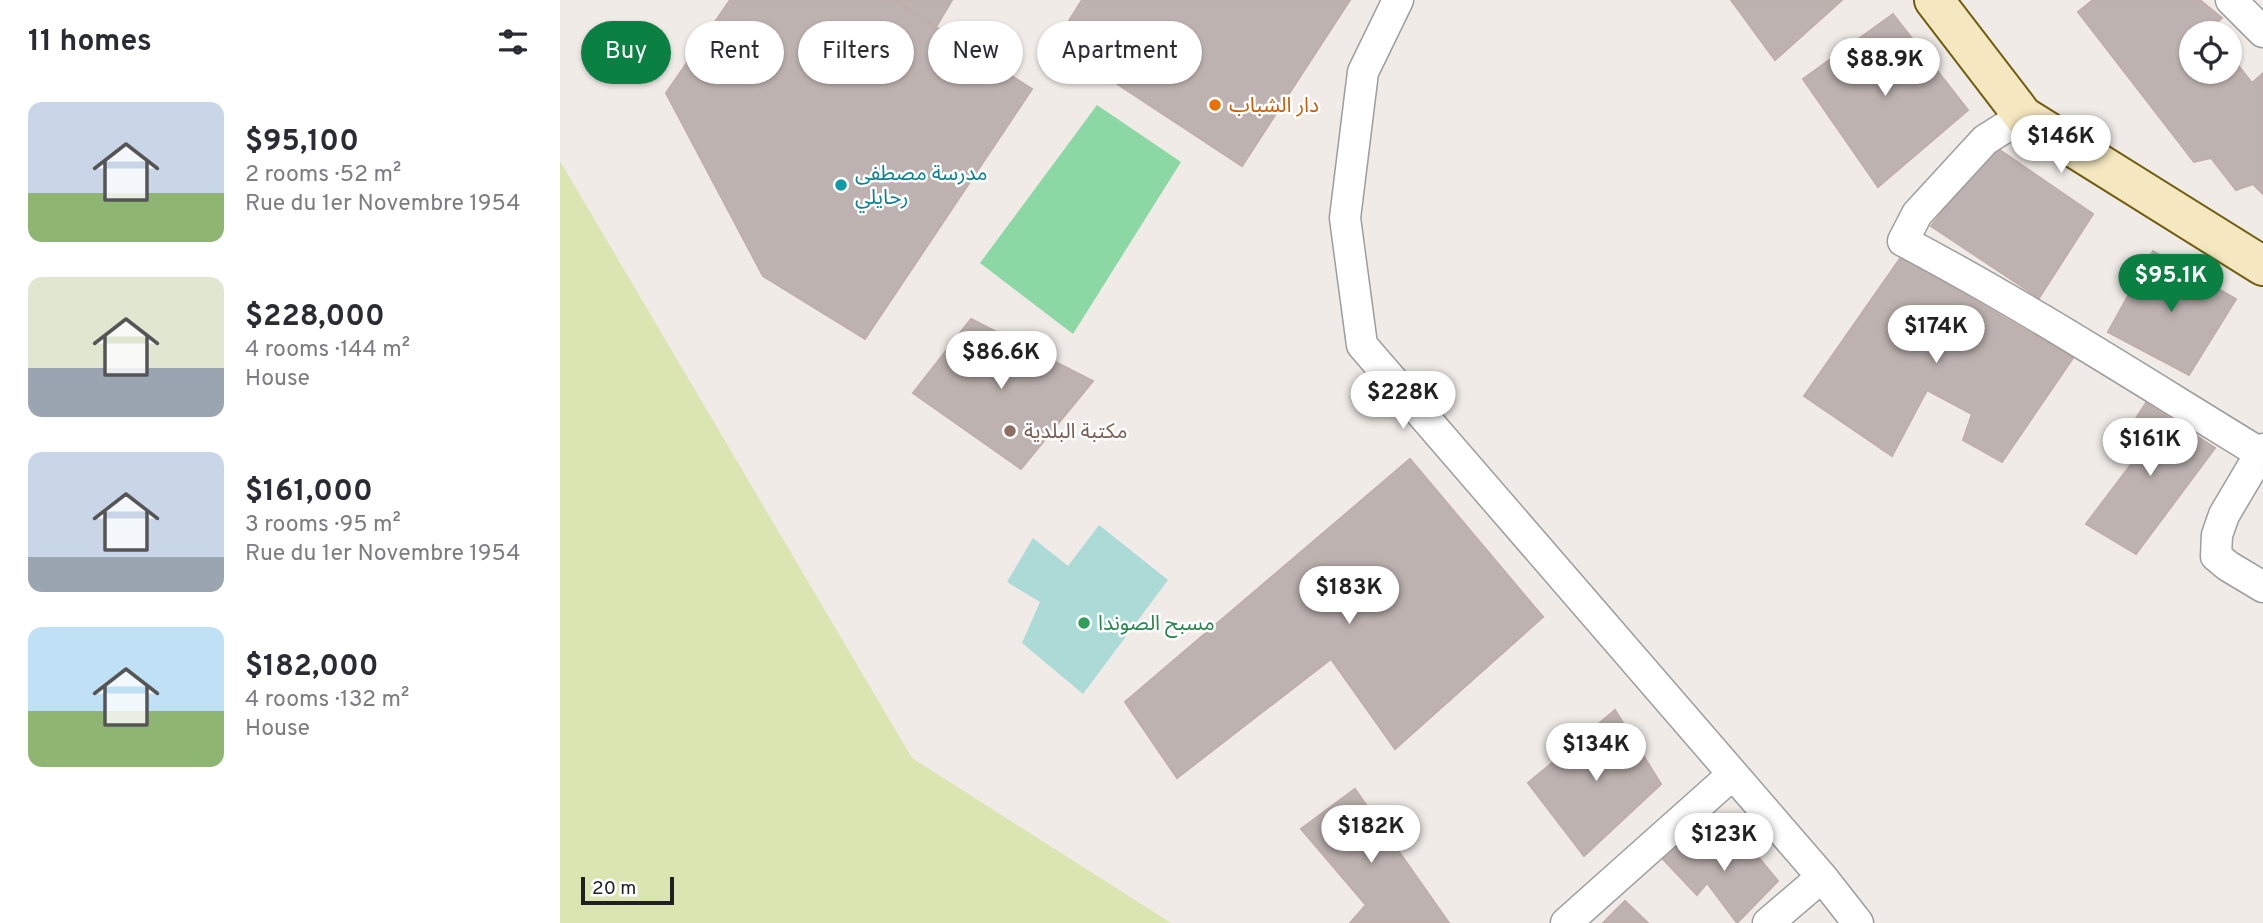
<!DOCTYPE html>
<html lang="en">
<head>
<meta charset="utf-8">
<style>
	body { margin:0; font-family:Overpass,"Noto Sans Arabic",sans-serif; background:#f7f7f7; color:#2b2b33; height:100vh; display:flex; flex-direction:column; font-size:26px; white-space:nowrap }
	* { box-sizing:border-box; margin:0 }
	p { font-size:23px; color:#7c7c81 }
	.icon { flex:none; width:38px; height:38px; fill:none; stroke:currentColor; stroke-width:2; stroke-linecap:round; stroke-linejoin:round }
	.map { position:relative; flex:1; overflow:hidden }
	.panel { display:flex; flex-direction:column; background:#fff; width:560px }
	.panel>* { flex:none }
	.hud { position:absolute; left:21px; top:21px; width:665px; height:63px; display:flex; gap:14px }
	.fabs { position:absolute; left:1619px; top:21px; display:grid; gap:14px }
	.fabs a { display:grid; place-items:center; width:63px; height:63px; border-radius:50%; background:#fff; box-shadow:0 2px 5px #0004; font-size:35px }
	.scale { position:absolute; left:21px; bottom:18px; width:93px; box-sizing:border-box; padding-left:7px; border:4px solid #202020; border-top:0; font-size:19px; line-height:24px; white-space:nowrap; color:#202020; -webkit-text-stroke:5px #fff; paint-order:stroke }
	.price { position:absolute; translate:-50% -60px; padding:0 16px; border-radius:24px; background:#fff; color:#222; font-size:23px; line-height:46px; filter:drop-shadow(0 2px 4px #0008) }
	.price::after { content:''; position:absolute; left:50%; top:42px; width:21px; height:16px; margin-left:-10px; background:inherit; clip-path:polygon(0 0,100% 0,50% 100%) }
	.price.active { background:#0b8043; color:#fff }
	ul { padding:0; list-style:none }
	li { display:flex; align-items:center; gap:21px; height:175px; padding:0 28px }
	li span { display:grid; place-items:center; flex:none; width:196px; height:140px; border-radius:14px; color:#555 }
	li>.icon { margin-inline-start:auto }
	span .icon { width:84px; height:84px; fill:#fffc; stroke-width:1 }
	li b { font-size:30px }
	h2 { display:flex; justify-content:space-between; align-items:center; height:84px; padding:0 28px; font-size:30px }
	.tag { padding:0 24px; border-radius:32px; background:#fff; box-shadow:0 2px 5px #0004; font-size:24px; line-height:63px }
	.tag.active { background:#0b8043; color:#fff }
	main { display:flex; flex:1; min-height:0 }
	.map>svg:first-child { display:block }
	.grass { fill:#dae5b2 }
	.pitch { fill:#8cd8a4 }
	.water { fill:#acdad6 }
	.building { fill:#bdb2b0; stroke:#c0aeab; stroke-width:2 }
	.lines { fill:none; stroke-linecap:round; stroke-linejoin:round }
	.minor-casing { stroke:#9d9d9d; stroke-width:33 }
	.secondary-casing { stroke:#705e0e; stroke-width:42 }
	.minor { stroke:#fff; stroke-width:30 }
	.secondary { stroke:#f5e8c0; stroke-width:38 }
	.food-dot { fill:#e8710a; stroke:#fff; stroke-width:2.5 }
	.culture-dot { fill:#0f9aa8; stroke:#fff; stroke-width:2.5 }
	.education-dot { fill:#8d6e63; stroke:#fff; stroke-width:2.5 }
	.leisure-dot { fill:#2e9e5b; stroke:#fff; stroke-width:2.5 }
	.labels { text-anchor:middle; stroke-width:5; stroke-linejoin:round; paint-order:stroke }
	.food-label { font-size:21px; fill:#c56008; stroke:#fff; text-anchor:start }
	.culture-label { font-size:21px; fill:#0d838f; stroke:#fff; text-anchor:start }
	.education-label { font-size:21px; fill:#785e54; stroke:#fff; text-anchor:start }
	.leisure-label { font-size:21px; fill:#27864d; stroke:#fff; text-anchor:start }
</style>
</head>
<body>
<main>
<section class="panel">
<h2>11 homes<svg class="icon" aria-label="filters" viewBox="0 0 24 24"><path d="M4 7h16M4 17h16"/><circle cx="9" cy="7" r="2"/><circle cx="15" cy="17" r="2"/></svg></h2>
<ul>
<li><span style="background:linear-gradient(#c9d6e8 65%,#8fb573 0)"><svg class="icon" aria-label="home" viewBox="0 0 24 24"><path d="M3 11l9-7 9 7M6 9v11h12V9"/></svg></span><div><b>$95,100</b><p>2 rooms · 52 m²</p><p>Rue du 1er Novembre 1954</p></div></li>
<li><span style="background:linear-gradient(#dfe7d0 65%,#9aa5b1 0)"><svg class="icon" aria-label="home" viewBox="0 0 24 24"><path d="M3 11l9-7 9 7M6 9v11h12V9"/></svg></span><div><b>$228,000</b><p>4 rooms · 144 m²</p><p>House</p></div></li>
<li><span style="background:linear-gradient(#c9d6e8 75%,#9aa5b1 0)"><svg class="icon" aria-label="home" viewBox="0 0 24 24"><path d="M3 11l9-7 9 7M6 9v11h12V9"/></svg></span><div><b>$161,000</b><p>3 rooms · 95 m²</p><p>Rue du 1er Novembre 1954</p></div></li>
<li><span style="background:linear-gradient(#bfe0f5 60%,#8fb573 0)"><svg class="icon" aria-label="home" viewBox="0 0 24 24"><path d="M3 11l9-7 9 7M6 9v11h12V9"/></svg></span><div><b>$182,000</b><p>4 rooms · 132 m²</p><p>House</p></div></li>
</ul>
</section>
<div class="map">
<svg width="1703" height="923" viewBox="0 0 1703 923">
	<rect width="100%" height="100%" fill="#f0ebe7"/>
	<path class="grass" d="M 0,161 L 352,758 L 611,923 L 0,923 Z"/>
	<path class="pitch" d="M 537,105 L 621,162 L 513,334 L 420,263 Z"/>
	<path class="water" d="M 539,525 L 608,580 L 523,694 L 462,643 L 480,602 L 447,582 L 473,538 L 508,566 Z"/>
	<path class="building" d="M 170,0 L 334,0 L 472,89 L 305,339 L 203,276 L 106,93 Z
		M 335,0 L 392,0 L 376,27 Z
		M 522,0 L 790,0 L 682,166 L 495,43 Z
		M 1171,0 L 1282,0 L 1215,60 Z
		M 1533,0 L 1640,0 L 1662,18 L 1649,29 L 1653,33 L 1631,33 L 1631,72 L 1670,72 L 1670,55 L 1692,83 L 1703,73 L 1703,194 L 1693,184 L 1676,190 L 1651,158 L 1634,162 L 1518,12 Z
		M 1333,14 L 1408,110 L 1318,187 L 1243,79 Z
		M 1434,146 L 1533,214 L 1479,298 L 1371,226 Z
		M 1593,251 L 1676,299 L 1629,375 L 1548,332 Z
		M 1341,257 L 1513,358 L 1442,462 L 1403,440 L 1412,414 L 1367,390 L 1332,456 L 1244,396 Z
		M 411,319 L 533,381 L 461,469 L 353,393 Z
		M 1586,403 L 1655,448 L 1576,554 L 1526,524 L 1575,459 L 1560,443 Z
		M 850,459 L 983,617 L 835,749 L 771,659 L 617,778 L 565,702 Z
		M 1055,710 L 1101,784 L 1024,856 L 968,783 Z
		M 795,789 L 889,923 L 790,923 L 806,905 L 741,829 Z
		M 1179,834 L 1218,881 L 1177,923 L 1147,883 L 1137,895 L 1102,858 L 1131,835 L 1151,852 Z
		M 1065,901 L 1088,923 L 1043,923 Z"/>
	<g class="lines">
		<defs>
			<path id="minor" d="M 838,0 L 803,72 L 785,218 L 802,345 L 1262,877 L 1298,923
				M 1671,0 L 1703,32
				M 1463,116 L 1425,140 L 1357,214 L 1343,241 C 1466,306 1582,381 1700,453
				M 1703,449 L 1664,515 L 1657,535 L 1656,556 L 1668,566 L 1703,587
				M 1006,923 L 1172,775
				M 1208,923 L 1262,877"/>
			<path id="secondary" d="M 1374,0 L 1463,116 L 1703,266"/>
		</defs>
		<use href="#minor" class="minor-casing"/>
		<use href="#secondary" class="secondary-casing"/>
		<use href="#minor" class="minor"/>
		<use href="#secondary" class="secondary"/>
	</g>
	<circle class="food-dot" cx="655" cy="105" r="7"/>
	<circle class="culture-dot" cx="281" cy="185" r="7"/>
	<circle class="education-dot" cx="450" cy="431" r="7"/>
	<circle class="leisure-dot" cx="524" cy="623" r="7"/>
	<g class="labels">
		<g class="food-label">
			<text x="669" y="112">دار الشباب</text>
		</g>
		<g class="culture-label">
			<text x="295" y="180">مدرسة مصطفى<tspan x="295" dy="24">رحايلي</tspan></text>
		</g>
		<g class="education-label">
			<text x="464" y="438">مكتبة البلدية</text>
		</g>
		<g class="leisure-label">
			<text x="538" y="630">مسبح الصوندا</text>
		</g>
	</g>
</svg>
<div class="fabs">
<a><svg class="icon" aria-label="locate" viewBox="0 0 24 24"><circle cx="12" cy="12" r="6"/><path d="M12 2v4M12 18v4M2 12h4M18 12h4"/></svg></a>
</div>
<div class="scale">20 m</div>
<b class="price" style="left:1325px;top:98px">$88.9K</b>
<b class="price" style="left:1501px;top:175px">$146K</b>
<b class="price active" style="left:1611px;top:314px">$95.1K</b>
<b class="price" style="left:1376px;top:365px">$174K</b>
<b class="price" style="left:441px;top:391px">$86.6K</b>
<b class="price" style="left:843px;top:431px">$228K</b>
<b class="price" style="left:1590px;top:478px">$161K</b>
<b class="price" style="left:789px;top:626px">$183K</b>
<b class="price" style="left:1036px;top:783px">$134K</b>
<b class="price" style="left:811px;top:865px">$182K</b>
<b class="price" style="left:1164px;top:873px">$123K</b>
<div class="hud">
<a class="tag active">Buy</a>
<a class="tag">Rent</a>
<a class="tag">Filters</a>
<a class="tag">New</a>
<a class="tag">Apartment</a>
</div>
</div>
</main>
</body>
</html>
